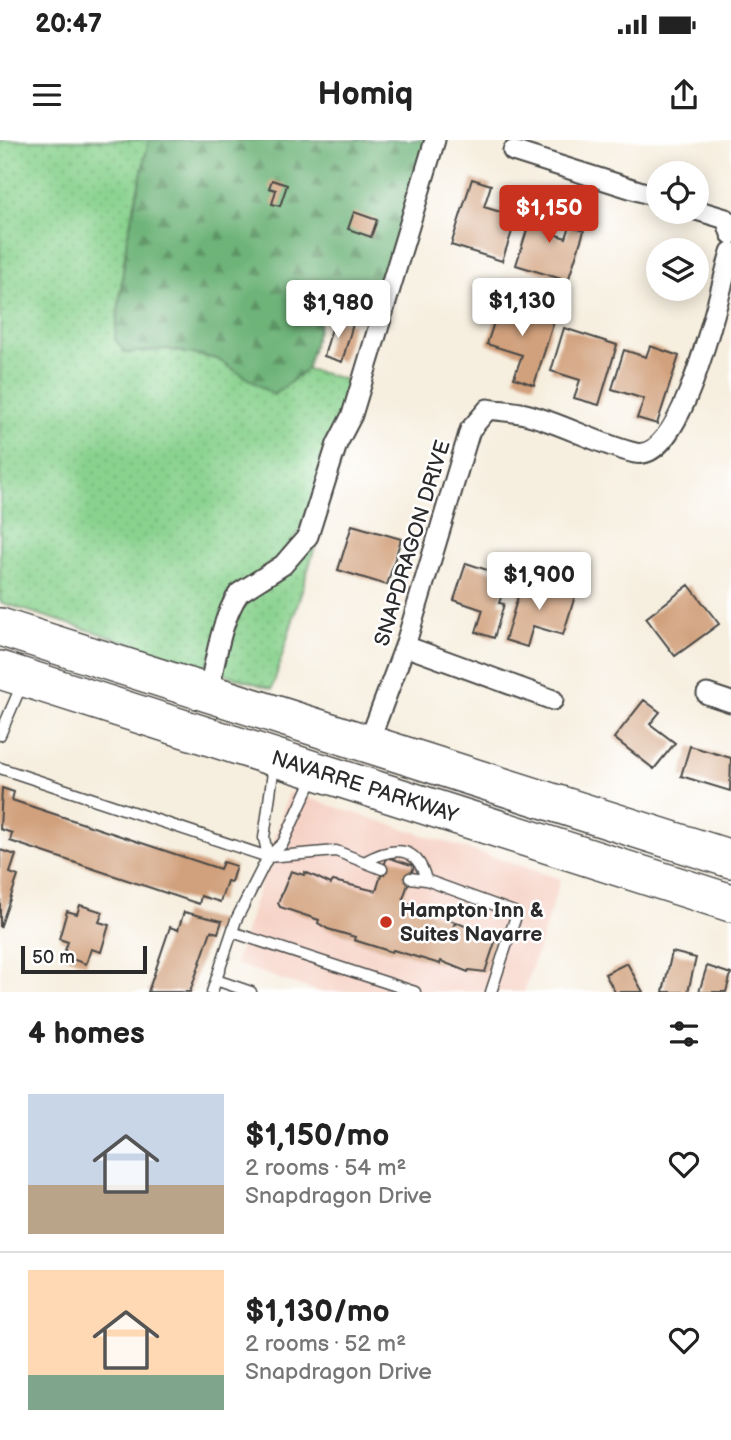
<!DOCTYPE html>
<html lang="en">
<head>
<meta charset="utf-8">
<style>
	body { margin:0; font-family:"Balsamiq Sans",sans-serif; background:#f6f6f6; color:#222; height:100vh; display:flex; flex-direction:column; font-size:26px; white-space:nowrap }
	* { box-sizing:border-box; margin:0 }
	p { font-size:23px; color:#767676 }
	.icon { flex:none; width:38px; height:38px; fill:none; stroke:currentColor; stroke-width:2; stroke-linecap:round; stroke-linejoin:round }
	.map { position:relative; height:852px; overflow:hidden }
	.side { display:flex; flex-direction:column; background:#fff; flex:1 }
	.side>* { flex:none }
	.fabs { position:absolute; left:646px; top:21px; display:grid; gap:14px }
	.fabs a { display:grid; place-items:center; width:63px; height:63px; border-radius:50%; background:#fff; box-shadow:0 4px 18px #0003; font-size:35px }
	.scale { position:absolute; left:21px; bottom:18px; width:126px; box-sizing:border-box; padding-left:7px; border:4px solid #2b2b2b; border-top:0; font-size:19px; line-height:24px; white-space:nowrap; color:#2b2b2b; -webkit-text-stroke:5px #fff; paint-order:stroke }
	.price { position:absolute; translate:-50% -60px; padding:0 16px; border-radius:7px; background:#fff; color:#222; font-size:23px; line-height:46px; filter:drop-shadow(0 2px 4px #0008) }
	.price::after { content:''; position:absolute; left:50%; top:42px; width:21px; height:16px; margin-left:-10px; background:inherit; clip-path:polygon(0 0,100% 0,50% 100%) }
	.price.selected { background:#c8321e; color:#fff }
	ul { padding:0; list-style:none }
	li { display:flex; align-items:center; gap:21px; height:175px; padding:0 28px }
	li+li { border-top:2px solid #e0e0e0 }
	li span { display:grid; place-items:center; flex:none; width:196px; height:140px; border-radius:0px; color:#555 }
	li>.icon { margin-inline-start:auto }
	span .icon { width:84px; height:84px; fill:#fffc; stroke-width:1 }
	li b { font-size:30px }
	h2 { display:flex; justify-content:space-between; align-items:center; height:84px; padding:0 28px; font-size:30px }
	.status { display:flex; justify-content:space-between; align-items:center; height:49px; padding:0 35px; background:#fff; direction:ltr }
	.status svg { height:19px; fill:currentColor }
	header { display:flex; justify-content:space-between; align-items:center; height:91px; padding:0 28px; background:#fff; font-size:32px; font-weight:800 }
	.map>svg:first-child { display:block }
	.built { fill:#f6d1c5 }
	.grass { fill:url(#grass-dots); stroke:#5a7e5c; stroke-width:2 }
	.forest { fill:url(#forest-firs); stroke:#4c7052; stroke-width:2 }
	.building { fill:#d1a07c }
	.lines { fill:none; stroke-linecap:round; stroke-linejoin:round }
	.lane-casing { stroke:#494846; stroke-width:13 }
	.street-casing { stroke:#494846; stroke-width:23 }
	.highway-casing { stroke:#494846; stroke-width:40 }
	.lane { stroke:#fff; stroke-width:10 }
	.street { stroke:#fff; stroke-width:19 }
	.highway { stroke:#fff; stroke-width:37 }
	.poi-dot { fill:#c8321e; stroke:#fff; stroke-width:2.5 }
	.labels { text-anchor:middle; stroke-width:5; stroke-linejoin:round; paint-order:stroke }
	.street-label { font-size:21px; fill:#2b2b2b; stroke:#fff }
	.poi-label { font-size:21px; font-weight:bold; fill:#2b2b2b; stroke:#fff; text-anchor:start }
</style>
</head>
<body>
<div class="status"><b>20:47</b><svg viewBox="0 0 49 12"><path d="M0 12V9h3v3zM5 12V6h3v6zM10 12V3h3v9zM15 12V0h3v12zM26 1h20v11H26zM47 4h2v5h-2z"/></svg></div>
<header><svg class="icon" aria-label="menu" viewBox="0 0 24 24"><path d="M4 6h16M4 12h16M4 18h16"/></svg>Homiq<svg class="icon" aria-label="share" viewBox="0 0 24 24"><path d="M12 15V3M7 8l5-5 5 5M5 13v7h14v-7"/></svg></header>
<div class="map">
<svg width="731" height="852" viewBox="0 0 731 852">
	<defs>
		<pattern id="grass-dots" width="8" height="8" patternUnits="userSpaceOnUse" patternTransform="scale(1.75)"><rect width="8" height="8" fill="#89d28e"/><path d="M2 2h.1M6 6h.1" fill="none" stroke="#76b47b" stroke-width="1.8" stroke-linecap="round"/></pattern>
		<pattern id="forest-firs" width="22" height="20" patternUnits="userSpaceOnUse" patternTransform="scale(1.75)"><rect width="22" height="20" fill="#6eb479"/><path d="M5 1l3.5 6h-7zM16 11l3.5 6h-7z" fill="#5b9363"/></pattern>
	</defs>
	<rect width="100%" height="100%" fill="#fff"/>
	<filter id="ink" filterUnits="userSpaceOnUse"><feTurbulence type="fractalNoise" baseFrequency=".0143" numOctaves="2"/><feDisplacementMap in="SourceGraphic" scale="14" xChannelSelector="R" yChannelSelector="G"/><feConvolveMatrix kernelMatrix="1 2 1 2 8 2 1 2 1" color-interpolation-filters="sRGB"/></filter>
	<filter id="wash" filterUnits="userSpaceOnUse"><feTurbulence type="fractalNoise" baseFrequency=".00686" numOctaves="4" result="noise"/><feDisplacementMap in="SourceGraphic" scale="28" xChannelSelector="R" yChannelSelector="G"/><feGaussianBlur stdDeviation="1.57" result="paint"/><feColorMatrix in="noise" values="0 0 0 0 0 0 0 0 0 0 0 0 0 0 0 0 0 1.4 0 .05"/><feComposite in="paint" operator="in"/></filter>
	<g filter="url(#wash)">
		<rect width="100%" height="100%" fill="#f6eede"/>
		<path class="built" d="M 289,652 L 561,739 L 524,852 L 319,852 L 235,824 Z"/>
		<path class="grass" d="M 0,0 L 149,0 L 127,99 L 115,199 L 125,213 L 168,209 L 217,219 L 274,254 L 307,229 L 351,241 L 344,272 L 300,391 L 278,418 L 260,430 L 205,527 L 0,462 Z
			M 346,304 L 272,549 L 222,533 L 242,463 L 287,433 Z"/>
		<path class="forest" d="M 149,0 L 426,0 L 375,168 L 328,153 L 307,229 L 274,255 L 217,219 L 168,209 L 125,213 L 115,199 L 127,99 Z"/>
		<g id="blocks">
			<path class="building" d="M 472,39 L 491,45 L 484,67 L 517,77 L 502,121 L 451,105 Z
				M 272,40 L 287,45 L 280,66 L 272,64 L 276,50 L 269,48 Z
				M 537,58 L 555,64 L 547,92 L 566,98 L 570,86 L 584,91 L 568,141 L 516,125 Z
				M 354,72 L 377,80 L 371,97 L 348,89 Z
				M 501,161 L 555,178 L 534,245 L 514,238 L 522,215 L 487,204 Z
				M 335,178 L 353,184 L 342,222 L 324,216 Z
				M 564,188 L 617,205 L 599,265 L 574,258 L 580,240 L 551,231 Z
				M 650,206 L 679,216 L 657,284 L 637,278 L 644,259 L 612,249 L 624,210 L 646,217 Z
				M 352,385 L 401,399 L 387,445 L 338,430 Z
				M 466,423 L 508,437 L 499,463 L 504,464 L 494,498 L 476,492 L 483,470 L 454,460 Z
				M 523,440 L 575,456 L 563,495 L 533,486 L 527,507 L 505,500 Z
				M 689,445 L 719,484 L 675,516 L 646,478 Z
				M 644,560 L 660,572 L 650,584 L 675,603 L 654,629 L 614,598 Z
				M 690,606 L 731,618 L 730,651 L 681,636 Z
				M 2,648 L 14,652 L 12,660 L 220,729 L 223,722 L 236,726 L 231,742 L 227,741 L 220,762 L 201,756 L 199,764 L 10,701 L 12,693 L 0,689 Z
				M 0,710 L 16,715 L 10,733 L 18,736 L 0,788 Z
				M 387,717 L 414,726 L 403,759 L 408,764 L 455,782 L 454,785 L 458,783 L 493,798 L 495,802 L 485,832 L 469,830 L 468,832 L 441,821 L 440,824 L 393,810 L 392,812 L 354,800 L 355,797 L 328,789 L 318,783 L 319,780 L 280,767 L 278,763 L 291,731 L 304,735 L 305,732 L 331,744 L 333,741 L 376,751 Z
				M 80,765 L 103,772 L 99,782 L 109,785 L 101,812 L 91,809 L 86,824 L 63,816 L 68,802 L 59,799 L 67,771 L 77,774 Z
				M 184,772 L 222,781 L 218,793 L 211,791 L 190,852 L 148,852 L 170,787 L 178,790 Z
				M 672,812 L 696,818 L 688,852 L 663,852 Z
				M 627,823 L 643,852 L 615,852 L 605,834 Z
				M 707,826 L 731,834 L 726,852 L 699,852 Z"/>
		</g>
	</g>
	<g filter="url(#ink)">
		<use href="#blocks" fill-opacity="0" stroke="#494846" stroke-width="2"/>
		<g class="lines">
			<defs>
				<path id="lane" d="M 0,595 L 22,544
					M 274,625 L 264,698 L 268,717 L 283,703 L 313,638
					M 0,628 L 268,717 L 336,711 L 382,729
					M 364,722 C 391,707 417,703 426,740
					M 410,738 L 426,740 L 517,773 L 491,852
					M 232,792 L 415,852
					M 216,840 L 251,852
					M 212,852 L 236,780 L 268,717"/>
				<path id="street" d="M 513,11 L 658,57
					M 696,70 L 726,79 L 731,94
					M 405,506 L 553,560
					M 208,553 C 216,521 220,481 239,453 L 283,425 L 308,396 L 337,304 L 352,275 L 435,0
					M 707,554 L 731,562
					M 368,604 L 405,506 L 470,290 L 488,269 C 500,271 513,271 525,274 C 562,283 597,304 635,313 C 684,324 720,148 731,112"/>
				<g id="highway">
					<path d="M 0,487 L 731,719"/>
					<path id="s1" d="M 0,530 L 731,763"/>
				</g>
			</defs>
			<use href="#lane" class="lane-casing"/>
			<use href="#street" class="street-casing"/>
			<use href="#highway" class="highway-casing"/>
			<use href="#lane" class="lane"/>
			<use href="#street" class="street"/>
			<use href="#highway" class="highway"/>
		</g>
	</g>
	<circle class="poi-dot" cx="386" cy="782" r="7"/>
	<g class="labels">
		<g class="street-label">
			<text transform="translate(412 403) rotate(-73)" y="7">SNAPDRAGON DRIVE</text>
			<text dy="7" stroke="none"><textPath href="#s1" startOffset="383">NAVARRE PARKWAY</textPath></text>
		</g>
		<g class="poi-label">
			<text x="400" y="777">Hampton Inn &amp;<tspan x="400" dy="24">Suites Navarre</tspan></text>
		</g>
	</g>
</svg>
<div class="fabs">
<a><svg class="icon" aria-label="locate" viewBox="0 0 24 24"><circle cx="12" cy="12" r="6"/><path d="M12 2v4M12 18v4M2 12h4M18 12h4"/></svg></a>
<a><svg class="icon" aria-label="layers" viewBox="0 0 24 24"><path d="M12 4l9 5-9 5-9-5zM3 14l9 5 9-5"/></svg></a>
</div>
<div class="scale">50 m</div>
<b class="price selected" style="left:549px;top:105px">$1,150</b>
<b class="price" style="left:522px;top:198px">$1,130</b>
<b class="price" style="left:338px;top:200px">$1,980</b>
<b class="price" style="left:539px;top:472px">$1,900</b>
</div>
<section class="side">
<h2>4 homes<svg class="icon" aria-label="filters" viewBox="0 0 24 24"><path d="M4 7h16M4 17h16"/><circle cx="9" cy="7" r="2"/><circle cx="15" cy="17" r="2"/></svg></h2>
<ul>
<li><span style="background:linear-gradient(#c9d6e8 65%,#b9a48a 0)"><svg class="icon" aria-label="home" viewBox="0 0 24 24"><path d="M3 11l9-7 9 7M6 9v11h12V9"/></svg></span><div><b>$1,150/mo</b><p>2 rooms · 54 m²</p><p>Snapdragon Drive</p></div><svg class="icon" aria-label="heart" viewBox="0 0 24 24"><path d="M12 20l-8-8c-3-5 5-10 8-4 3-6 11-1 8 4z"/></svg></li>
<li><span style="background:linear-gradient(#ffd9b3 75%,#7fa58c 0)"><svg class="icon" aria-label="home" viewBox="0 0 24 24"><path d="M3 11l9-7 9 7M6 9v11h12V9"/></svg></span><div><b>$1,130/mo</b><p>2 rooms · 52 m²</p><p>Snapdragon Drive</p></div><svg class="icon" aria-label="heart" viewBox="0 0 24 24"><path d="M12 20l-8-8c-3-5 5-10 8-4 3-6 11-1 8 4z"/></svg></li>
</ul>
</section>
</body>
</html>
